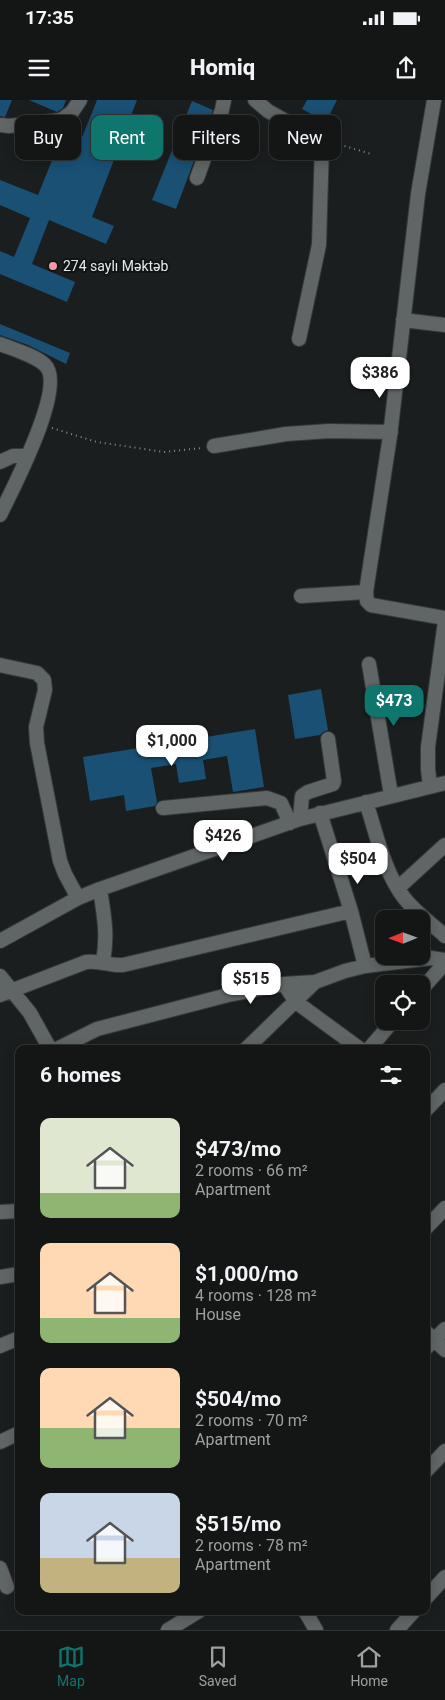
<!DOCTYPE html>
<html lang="en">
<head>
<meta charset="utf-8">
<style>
	body { margin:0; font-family:Roboto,sans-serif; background:#1d1f1f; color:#f1f3f6; height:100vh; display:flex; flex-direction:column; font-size:19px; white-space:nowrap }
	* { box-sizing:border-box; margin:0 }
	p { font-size:16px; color:#9d9fa1 }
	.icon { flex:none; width:28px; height:28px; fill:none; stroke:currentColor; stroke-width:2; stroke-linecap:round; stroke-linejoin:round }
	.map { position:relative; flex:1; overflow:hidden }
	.panel { position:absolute; left:15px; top:945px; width:415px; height:570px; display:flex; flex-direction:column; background:#141616; border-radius:10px; box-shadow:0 2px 12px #0003,0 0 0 1px #333535 }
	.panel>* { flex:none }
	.guide { position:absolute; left:15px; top:15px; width:415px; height:45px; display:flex; gap:10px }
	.needle { width:32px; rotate:269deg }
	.fabs { position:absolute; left:375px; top:810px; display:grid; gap:10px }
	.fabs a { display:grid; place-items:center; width:55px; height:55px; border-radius:10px; background:#141616; box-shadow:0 2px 12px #0003,0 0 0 1px #333535; font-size:25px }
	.price { position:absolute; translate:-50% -42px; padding:0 11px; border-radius:10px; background:#fff; color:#222; font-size:16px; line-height:32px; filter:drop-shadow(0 1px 2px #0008) }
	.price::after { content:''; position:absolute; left:50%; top:30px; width:15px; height:11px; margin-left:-8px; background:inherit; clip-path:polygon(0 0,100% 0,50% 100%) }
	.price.on { background:#0f766e; color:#fff }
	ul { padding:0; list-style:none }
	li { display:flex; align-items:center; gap:15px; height:125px; padding:0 25px }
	li span { display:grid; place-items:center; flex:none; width:140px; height:100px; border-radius:10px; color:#555 }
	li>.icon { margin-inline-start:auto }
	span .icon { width:60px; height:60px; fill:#fffc; stroke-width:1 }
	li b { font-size:21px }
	h2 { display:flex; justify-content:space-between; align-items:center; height:60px; padding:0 25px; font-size:21px }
	.chip { padding:0 18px; border-radius:10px; background:#141616; box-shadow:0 2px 12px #0003,0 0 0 1px #333535; font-size:18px; line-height:45px }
	.chip.on { background:#0f766e; color:#fff }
	.status { display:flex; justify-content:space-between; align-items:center; height:35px; padding:0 25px; background:#141616; direction:ltr }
	.status svg { height:14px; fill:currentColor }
	header { display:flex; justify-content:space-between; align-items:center; height:65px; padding:0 25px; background:#141616; font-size:22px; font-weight:800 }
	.dock { display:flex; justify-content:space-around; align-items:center; height:70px; border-top:1px solid #333535; background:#141616; font-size:14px; color:#9d9fa1 }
	.dock a { display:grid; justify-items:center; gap:2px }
	.dock .on { color:#0f766e }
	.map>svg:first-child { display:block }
	.building { fill:#195074 }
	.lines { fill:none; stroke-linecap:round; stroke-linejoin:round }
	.minor-casing { stroke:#373a3a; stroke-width:16 }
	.path { stroke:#878b8b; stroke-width:2; stroke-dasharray:1 4; stroke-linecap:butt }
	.minor { stroke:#606566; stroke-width:14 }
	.poi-dot { fill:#f39aaa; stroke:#111415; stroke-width:2 }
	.labels { text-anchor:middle; stroke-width:4; stroke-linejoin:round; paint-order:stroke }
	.poi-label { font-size:14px; fill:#e7eaea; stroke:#111415; text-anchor:start }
</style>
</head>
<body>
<div class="status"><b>17:35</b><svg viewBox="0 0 49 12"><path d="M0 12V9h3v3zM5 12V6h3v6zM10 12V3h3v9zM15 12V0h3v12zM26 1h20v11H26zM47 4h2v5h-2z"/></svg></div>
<header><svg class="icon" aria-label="menu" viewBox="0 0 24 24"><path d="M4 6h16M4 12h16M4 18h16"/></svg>Homiq<svg class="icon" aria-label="share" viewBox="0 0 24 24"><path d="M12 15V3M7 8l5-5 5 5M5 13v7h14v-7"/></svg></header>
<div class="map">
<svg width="445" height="1530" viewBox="0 0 445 1530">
	<rect width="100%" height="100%" fill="#1a1e1e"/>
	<path class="building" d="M 0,0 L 12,0 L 5,17 L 0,16 Z
		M 29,0 L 66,0 L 63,8 L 57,12 Z
		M 97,0 L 137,0 L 92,117 L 114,126 L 106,144 L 49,120 L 32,164 L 75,182 L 67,202 L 0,174 L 0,151 L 14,157 L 30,118 L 0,105 L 0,80 L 38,95 L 59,43 L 77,50 Z
		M 307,0 L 337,0 L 326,22 L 302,9 Z
		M 192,1 L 213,10 L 176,109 L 152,100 Z
		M 0,224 L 70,253 L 66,264 L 28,245 L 0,235 Z
		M 321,589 L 328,630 L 323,632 L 320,635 L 295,639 L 288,595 Z
		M 255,629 L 264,687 L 233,692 L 227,656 L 203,660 L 206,679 L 179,683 L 176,664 L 151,668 L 157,702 L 155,706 L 126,711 L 124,695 L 90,701 L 83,657 Z"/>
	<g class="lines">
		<defs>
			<path id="minor" d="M 255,0 L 268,11 L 318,39 L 322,44 L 319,145 L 299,239
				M 434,0 L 418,94 L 390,336 L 366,492 L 367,501 L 371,505 L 445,518
				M 0,25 L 9,26 L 61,20 L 72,12 L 80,0
				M 197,78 L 222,10 L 224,0
				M 403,220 L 445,225
				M 0,244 C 13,249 36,256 45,265 C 67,286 12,390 0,415
				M 214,346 L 286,334 L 329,331 L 391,332
				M 0,362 L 13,356 L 27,356
				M 301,496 L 366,492
				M 369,564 L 391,695
				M 0,565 L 37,573 L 44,580 L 45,590 L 36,627 L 37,643 L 60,761 L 65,774 L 78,798
				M 430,686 L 428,669 L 428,647 L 445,521
				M 366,702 C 376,732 384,773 405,799 C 416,813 432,824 445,836
				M 163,708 L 267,698 L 281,703 L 290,723
				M 320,713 L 351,811 L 365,866
				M 300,719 L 302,696 L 308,692 L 333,684 L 334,681 L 328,639
				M 398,788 L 445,745
				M 100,789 C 104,817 108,833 103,862
				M 0,841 L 78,798 L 100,789 L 300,719 L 445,683
				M 0,876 L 30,913 L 50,949
				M 284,884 L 296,902 L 360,949
				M 421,890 L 445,863
				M 0,895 L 86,862 C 100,860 110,866 123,865 L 351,811
				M 57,949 L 97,929 L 228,895 L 284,884 L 315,882 L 345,871 L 365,866 L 431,858 L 445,860
				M 246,949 L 315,882
				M 369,949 L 393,921
				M 426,1010 L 445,990
				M 0,1112 L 19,1111
				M 426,1128 L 445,1108
				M 0,1177 L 19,1174
				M 426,1232 L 445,1250
				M 0,1246 L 19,1238
				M 426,1248 L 445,1229
				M 0,1342 L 19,1333
				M 426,1371 L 445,1351
				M 0,1468 L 7,1487
				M 426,1498 L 445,1477
				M 305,1511 L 316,1530
				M 168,1530 L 199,1511
				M 397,1530 L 414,1511"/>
		</defs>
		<use href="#minor" class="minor-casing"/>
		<path class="path" d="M 335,43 L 371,54
			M 52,328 L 97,342 L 164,352 L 202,348"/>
		<use href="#minor" class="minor"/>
	</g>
	<circle class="poi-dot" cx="53" cy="166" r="5"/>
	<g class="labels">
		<g class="poi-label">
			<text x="63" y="171">274 saylı Məktəb</text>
		</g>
	</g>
</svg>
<div class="fabs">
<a><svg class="needle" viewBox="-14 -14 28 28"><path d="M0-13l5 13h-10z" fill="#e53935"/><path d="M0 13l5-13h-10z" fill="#9d9fa1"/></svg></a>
<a><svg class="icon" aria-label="locate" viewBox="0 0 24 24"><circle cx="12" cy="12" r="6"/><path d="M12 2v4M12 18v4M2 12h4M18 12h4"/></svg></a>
</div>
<b class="price" style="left:380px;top:299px">$386</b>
<b class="price on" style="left:394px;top:627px">$473</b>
<b class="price" style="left:172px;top:667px">$1,000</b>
<b class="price" style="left:223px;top:762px">$426</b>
<b class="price" style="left:358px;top:785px">$504</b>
<b class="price" style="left:251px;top:905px">$515</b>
<div class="guide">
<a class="chip">Buy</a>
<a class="chip on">Rent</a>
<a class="chip">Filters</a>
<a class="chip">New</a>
</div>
<section class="panel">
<h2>6 homes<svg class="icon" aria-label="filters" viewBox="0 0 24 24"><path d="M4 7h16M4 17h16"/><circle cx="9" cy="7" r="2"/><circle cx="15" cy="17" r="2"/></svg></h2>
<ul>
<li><span style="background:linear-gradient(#dfe7d0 75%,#8fb573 0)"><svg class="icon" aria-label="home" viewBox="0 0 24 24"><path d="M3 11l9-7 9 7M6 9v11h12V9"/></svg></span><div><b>$473/mo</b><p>2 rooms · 66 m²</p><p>Apartment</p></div></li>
<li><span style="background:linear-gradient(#ffd9b3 75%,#8fb573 0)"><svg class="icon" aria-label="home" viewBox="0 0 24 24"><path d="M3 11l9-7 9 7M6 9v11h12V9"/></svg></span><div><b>$1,000/mo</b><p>4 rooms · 128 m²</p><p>House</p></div></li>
<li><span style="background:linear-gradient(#ffd9b3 60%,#8fb573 0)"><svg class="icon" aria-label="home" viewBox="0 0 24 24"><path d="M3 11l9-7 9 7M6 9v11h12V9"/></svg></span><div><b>$504/mo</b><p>2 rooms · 70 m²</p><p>Apartment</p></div></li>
<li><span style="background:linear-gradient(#c9d6e8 65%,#c2b280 0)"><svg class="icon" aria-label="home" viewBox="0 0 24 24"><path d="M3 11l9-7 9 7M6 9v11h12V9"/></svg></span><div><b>$515/mo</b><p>2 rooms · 78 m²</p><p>Apartment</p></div></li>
</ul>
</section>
</div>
<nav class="dock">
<a class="on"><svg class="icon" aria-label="map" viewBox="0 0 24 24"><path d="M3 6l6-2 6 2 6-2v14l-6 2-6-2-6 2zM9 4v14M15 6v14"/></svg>Map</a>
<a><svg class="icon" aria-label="saved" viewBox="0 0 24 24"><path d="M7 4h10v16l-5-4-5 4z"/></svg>Saved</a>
<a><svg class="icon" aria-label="home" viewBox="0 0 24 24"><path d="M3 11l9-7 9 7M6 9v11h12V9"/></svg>Home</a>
</nav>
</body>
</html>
